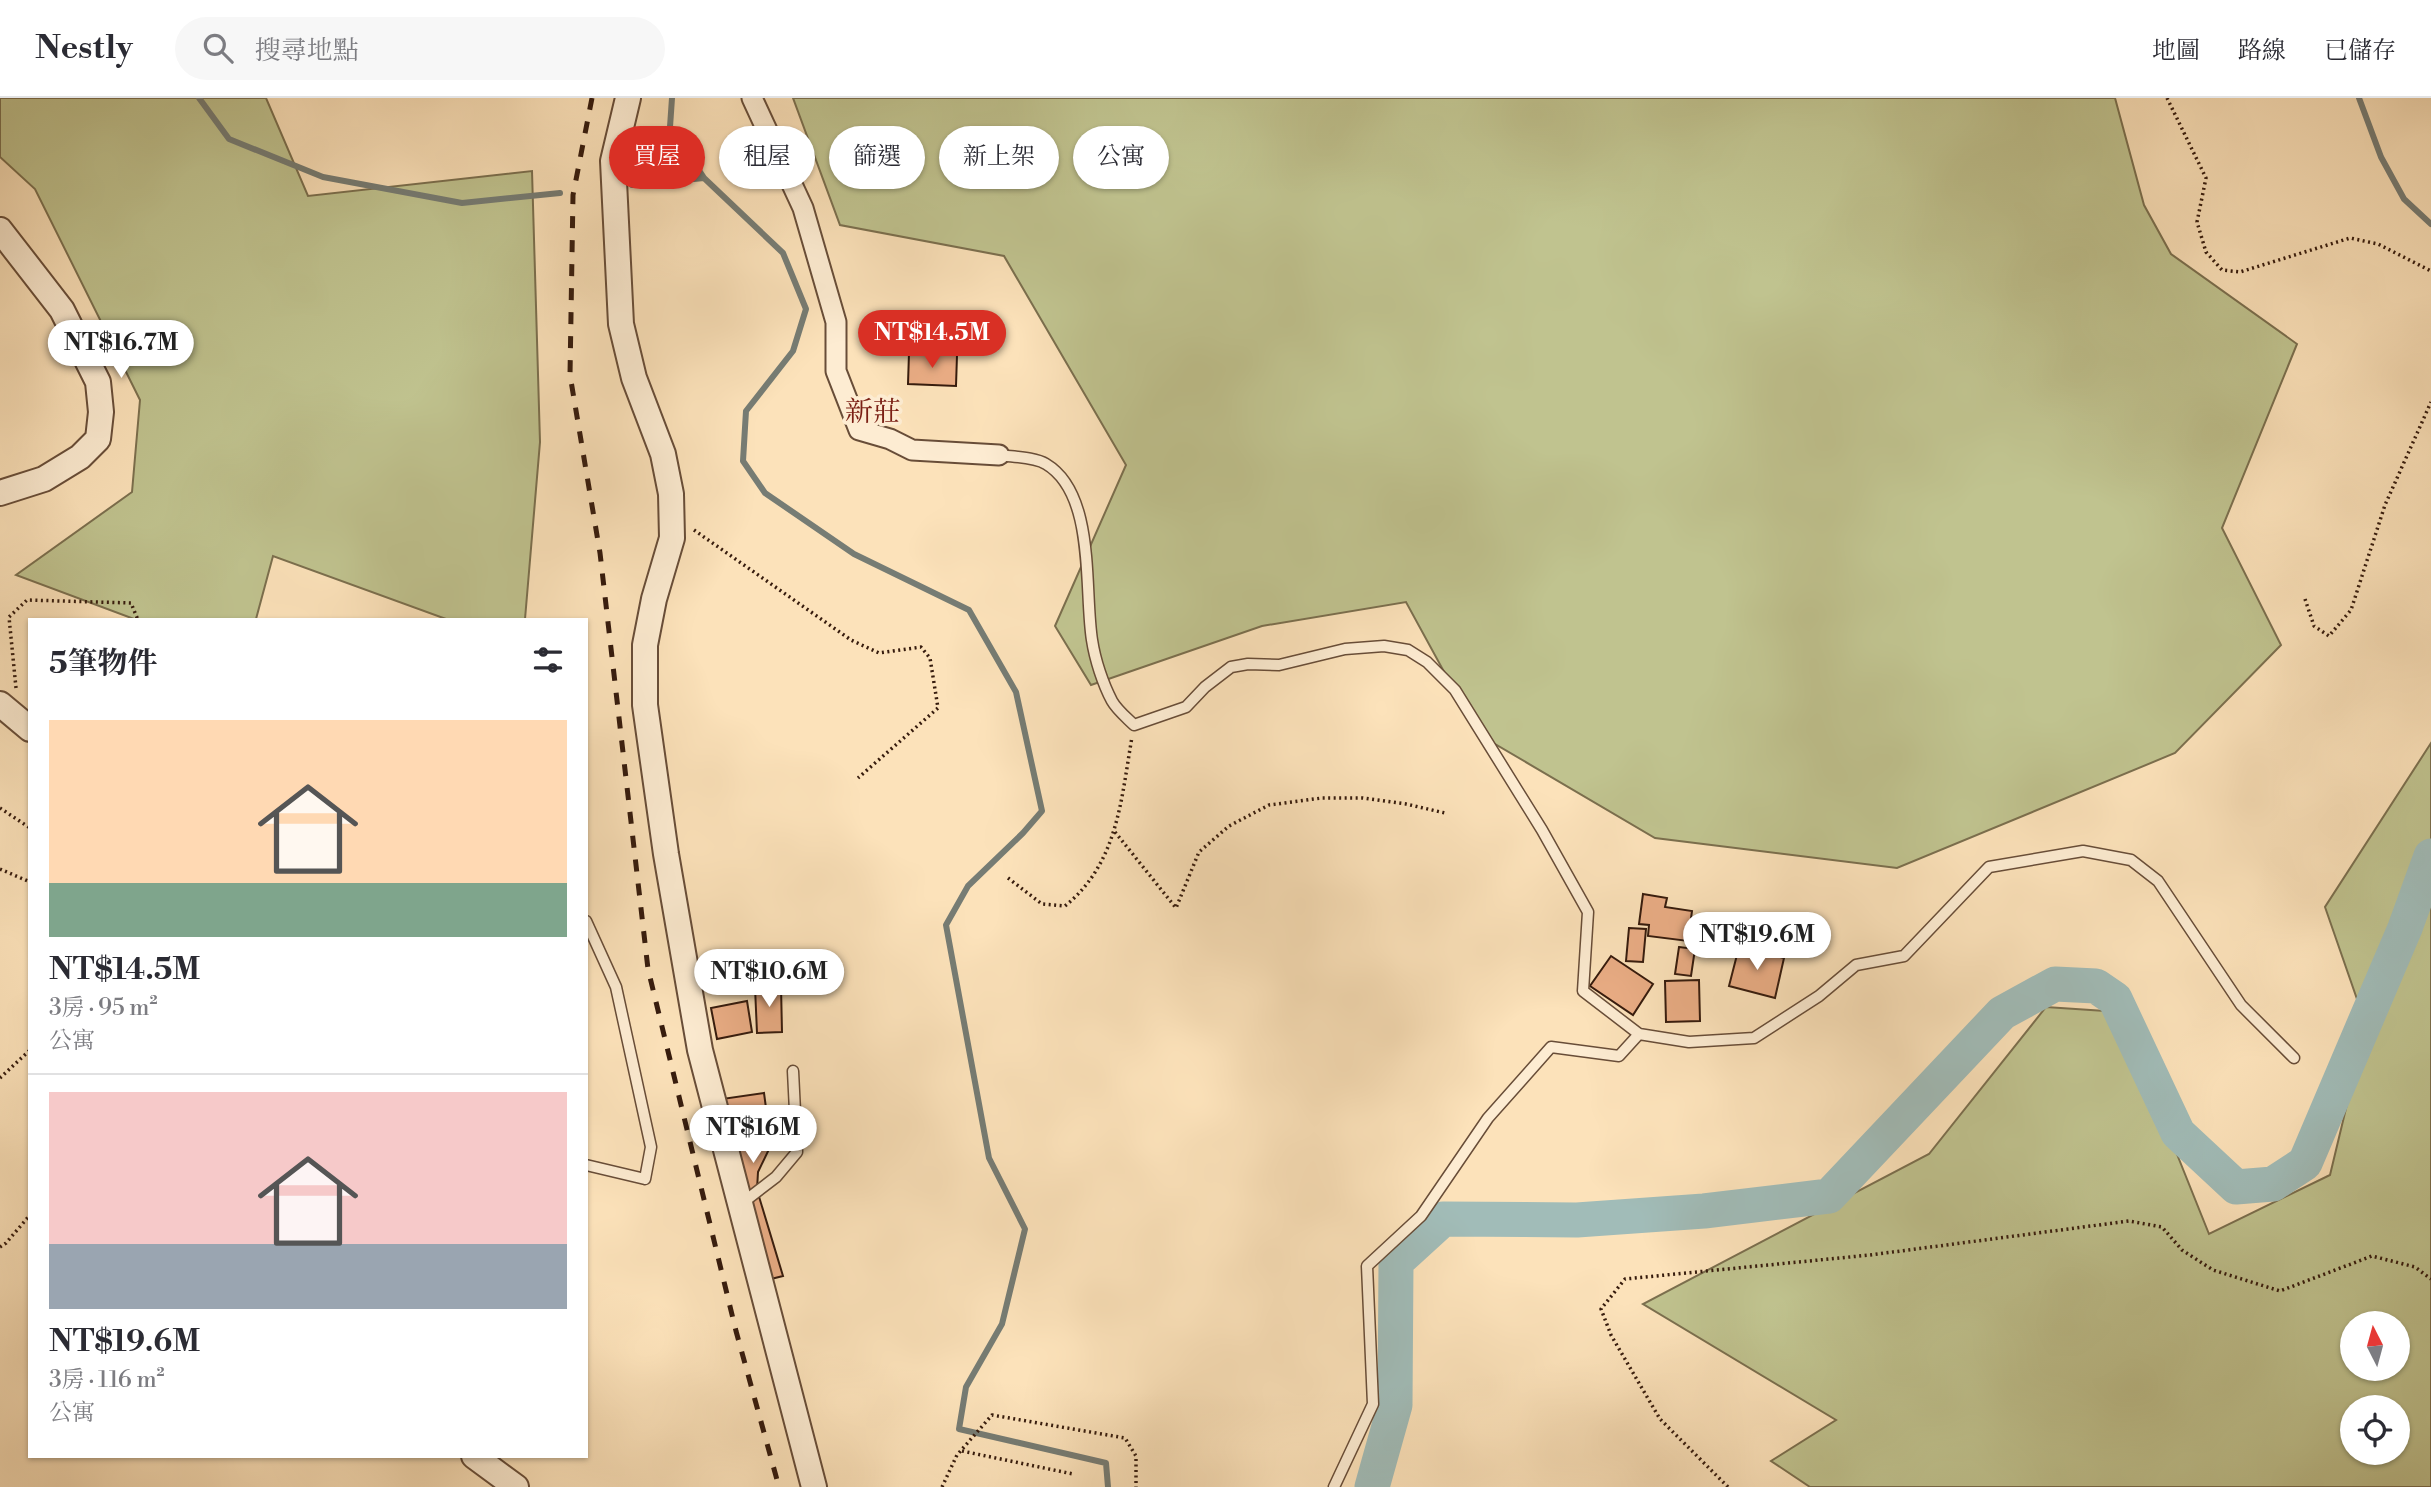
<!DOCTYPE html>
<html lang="zh-TW">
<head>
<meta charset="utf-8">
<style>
	body { margin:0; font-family:"Libre Bodoni","Noto Serif TC",serif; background:#f7f7f7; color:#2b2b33; height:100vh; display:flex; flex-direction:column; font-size:26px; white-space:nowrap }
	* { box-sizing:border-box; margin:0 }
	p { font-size:23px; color:#7c7c81 }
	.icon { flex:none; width:38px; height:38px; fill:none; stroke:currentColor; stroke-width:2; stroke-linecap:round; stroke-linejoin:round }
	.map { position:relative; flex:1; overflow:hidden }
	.sheet { position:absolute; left:28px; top:520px; width:560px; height:840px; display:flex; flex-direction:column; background:#fff; border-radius:0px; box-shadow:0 2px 5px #0004 }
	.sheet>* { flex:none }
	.top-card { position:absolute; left:609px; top:28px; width:665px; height:63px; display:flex; gap:14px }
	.needle { width:46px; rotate:354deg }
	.fabs { position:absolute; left:2340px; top:1213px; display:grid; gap:14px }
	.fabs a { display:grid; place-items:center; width:70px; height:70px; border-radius:50%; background:#fff; box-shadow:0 2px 5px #0004; font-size:35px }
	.price { position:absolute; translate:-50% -60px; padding:0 16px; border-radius:24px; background:#fff; color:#222; font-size:23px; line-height:46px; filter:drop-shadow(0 2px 4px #0008) }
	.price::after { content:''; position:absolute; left:50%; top:42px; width:21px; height:16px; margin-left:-10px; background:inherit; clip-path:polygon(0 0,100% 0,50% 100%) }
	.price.selected { background:#d93025; color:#fff }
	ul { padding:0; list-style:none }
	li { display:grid; align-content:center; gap:14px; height:371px; padding:0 21px }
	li+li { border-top:2px solid #e1e1e2 }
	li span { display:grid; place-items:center; height:217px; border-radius:0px; color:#555 }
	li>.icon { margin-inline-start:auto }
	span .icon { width:126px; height:126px; fill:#fffc; stroke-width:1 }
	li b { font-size:30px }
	h2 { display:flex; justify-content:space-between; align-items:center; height:84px; padding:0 21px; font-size:30px }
	.pill { padding:0 24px; border-radius:32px; background:#fff; box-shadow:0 2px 5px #0004; font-size:24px; line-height:63px }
	.pill.selected { background:#d93025; color:#fff }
	header { display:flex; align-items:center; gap:42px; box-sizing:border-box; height:98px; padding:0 35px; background:#fff; border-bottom:2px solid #e1e1e2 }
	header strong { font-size:33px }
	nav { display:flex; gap:38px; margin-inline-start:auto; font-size:24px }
	.search { width:490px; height:63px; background:#f7f7f7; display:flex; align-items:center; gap:18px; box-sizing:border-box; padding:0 24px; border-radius:38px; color:#7c7c81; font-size:26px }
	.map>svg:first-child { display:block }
	.green { fill:#c0c38f; stroke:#7b6f4e; stroke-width:2; fill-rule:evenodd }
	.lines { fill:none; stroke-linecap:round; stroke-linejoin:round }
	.stream { stroke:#767c74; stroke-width:6 }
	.river { stroke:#a1bcb8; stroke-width:35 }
	.building { fill:#eaad85; stroke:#361b0d; stroke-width:2 }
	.service-casing { stroke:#684d38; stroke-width:13 }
	.minor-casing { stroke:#684d38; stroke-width:23 }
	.tertiary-casing { stroke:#684d38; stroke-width:28 }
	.path { stroke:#361b0d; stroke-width:3.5; stroke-dasharray:2 3.5; stroke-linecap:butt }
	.service { stroke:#fdecd2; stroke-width:10 }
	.minor { stroke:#fdecd2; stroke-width:19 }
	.tertiary { stroke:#fdecd2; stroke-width:24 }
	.rail { stroke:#361b0d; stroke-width:5; stroke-dasharray:12 12; stroke-linecap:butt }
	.labels { text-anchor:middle; stroke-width:7; stroke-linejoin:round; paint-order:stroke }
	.quarter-label { font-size:28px; fill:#7a1f14; stroke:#fdecd2 }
</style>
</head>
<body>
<header>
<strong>Nestly</strong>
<div class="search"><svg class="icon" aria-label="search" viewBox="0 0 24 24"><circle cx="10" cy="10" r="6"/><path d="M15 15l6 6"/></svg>搜尋地點</div>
<nav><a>地圖</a><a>路線</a><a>已儲存</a></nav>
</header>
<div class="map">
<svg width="2431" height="1389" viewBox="0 0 2431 1389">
	<rect width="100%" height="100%" fill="#fce2ba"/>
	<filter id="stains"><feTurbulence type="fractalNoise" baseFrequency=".00286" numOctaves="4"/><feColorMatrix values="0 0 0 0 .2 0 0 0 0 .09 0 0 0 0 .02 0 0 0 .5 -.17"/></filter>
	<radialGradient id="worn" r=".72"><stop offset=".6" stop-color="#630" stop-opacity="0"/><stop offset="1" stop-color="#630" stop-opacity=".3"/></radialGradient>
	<path class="green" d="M 0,0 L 266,0 L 308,98 L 532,73 L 540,344 L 525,521 L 446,521 L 273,458 L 256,521 L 134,521 L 16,477 L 132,394 L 140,302 L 35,91 L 0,59 Z
		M 793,0 L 2115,0 L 2144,107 L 2171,156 L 2297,246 L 2222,430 L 2281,547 L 2175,655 L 1897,770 L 1655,740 L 1478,636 L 1406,504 L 1262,528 L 1091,587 L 1055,528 L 1126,367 L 1004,158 L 840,127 Z
		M 2431,645 L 2431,1389 L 1810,1389 L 1771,1363 L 1836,1322 L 1643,1206 L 1929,1056 L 2046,909 L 2120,914 L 2209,1136 L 2330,1077 L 2366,927 L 2325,809 ZM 2398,1225 L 2398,1270 L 2352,1270 L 2352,1225 ZM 2398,1309 L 2398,1354 L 2352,1354 L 2352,1309 Z"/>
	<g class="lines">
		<path class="stream" d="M 199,0 L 229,41 L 323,79 L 462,105 L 560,95
			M 672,0 L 670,29 L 704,80 L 783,155 L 806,211 L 793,253 L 746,313 L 743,363 L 765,395 L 854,456 L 969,512 L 1016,594 L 1042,713 L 1023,735 L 968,788 L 946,827 L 989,1060 L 1025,1131 L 1002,1226 L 966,1289 L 959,1331 L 1106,1365 L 1108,1389
			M 2359,0 L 2381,59 L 2404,101 L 2431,126
			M 632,87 L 704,80"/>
		<path class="river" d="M 1372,1389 L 1395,1307 L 1396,1164 L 1443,1121 L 1577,1122 L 1704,1113 L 1829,1098 L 2002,915 L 2055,886 L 2096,888 L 2115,901 L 2178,1035 L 2236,1089 L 2273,1086 L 2305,1065 L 2405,830 L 2431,758"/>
	</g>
	<path class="building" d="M 909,255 L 957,257 L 956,288 L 908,286 Z
		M 1643,796 L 1667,800 L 1665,809 L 1692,813 L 1688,843 L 1648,838 L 1649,827 L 1639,826 Z
		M 1629,830 L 1646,831 L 1643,864 L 1626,863 Z
		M 1679,849 L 1695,851 L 1691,878 L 1675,876 Z
		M 1739,849 L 1784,860 L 1775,900 L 1729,888 Z
		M 1611,858 L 1653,886 L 1633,917 L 1590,888 Z
		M 1699,882 L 1700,923 L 1666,924 L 1665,883 Z
		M 781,888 L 782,934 L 757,935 L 755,889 Z
		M 747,903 L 752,934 L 717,941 L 711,910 Z
		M 764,995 L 771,1047 L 758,1074 L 757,1092 L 783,1178 L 767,1182 L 722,1001 Z"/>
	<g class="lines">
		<defs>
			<path id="service" d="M 999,357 C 1013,359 1035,359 1046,366 C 1096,396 1084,492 1092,542 C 1095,562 1103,586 1112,603 C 1117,612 1127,620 1134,627 L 1186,609 L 1205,589 L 1231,569 L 1248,566 L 1279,567 L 1345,551 L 1384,548 L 1408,552 L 1427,564 L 1455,592 L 1542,732 L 1588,814 L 1583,893 L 1639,936
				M 586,823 L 616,889 L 651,1049 L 645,1081 L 586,1067
				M 741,1106 L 776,1079 L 797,1054 L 793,973
				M 1334,1389 L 1373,1306 L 1367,1168 L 1421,1118 L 1488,1020 L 1551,949 L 1619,958 L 1639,936 L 1689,944 L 1754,940 L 1819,898 L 1856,867 L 1904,858 L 1989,769 L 2083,753 L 2131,762 L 2158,783 L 2241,907 L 2294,960"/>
			<path id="minor" d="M 752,0 L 803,110 L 836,224 L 836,273 L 859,332 L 890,341 L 912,352 L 999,357"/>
			<path id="tertiary" d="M 628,0 L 613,63 L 621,226 L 634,280 L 663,356 L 671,396 L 672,440 L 654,501 L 645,547 L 645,607 L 666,756 L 700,952 L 814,1389
				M 0,132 L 62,212 L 98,284 L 101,314 L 98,341 L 80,359 L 44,381 L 0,395
				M 0,606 L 30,631
				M 474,1358 L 516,1389"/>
		</defs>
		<use href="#service" class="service-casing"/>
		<use href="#minor" class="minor-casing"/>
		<use href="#tertiary" class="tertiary-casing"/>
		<path class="path" d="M 2167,0 L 2206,80 L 2197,124 L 2206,154 L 2222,172 L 2240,174 L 2350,140 L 2378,146 L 2431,173
			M 694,432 L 851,542 L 879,555 L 921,549 L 930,560 L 938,610 L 858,680
			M 2305,501 L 2314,528 L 2329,538 L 2351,512 L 2385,407 L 2431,304
			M 16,590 L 9,519 L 27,502 L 131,505 L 138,522
			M 0,710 L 30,730
			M 1115,734 L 1176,810 L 1199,754 L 1229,728 L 1269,707 L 1322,700 L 1363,700 L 1406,706 L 1445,715
			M 0,771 L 30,784
			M 1008,780 L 1042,806 L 1065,808 C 1118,765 1121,702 1132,639
			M 0,980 L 30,952
			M 0,1149 L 6,1145 L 30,1117
			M 962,1353 L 1073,1376
			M 942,1389 L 957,1357 L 992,1317 L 1125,1340 L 1136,1358 L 1136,1389
			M 1728,1389 L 1660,1321 L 1611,1237 L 1601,1211 L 1625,1181 L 1870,1157 L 2129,1123 L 2162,1129 L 2182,1152 L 2213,1172 L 2280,1193 L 2372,1158 L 2415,1169 L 2431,1181"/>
		<use href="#service" class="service"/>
		<use href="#minor" class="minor"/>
		<use href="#tertiary" class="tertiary"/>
		<path class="rail" d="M 592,0 L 573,97 L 570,277 L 600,455 L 648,871 L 736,1233 L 779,1389"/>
	</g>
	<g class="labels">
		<g class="quarter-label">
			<text x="873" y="323">新莊</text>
		</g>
	</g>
	<rect width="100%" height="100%" filter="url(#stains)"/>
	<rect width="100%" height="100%" fill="url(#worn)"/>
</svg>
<div class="fabs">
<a><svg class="needle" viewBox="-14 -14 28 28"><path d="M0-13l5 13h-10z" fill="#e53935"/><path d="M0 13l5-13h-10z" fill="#7c7c81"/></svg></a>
<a><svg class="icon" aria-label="locate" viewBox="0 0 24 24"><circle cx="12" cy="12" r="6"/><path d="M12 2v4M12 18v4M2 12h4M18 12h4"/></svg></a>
</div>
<b class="price selected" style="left:932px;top:272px">NT$14.5M</b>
<b class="price" style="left:121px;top:282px">NT$16.7M</b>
<b class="price" style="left:1757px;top:874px">NT$19.6M</b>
<b class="price" style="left:769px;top:911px">NT$10.6M</b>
<b class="price" style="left:753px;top:1067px">NT$16M</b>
<div class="top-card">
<a class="pill selected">買屋</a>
<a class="pill">租屋</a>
<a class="pill">篩選</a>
<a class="pill">新上架</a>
<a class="pill">公寓</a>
</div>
<section class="sheet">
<h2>5筆物件<svg class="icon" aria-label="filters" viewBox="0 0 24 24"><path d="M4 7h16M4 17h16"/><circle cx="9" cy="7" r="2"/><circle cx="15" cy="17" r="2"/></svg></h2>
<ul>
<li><span style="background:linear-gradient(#ffd9b3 75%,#7fa58c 0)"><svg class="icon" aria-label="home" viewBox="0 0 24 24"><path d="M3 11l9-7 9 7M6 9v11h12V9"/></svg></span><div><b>NT$14.5M</b><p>3房 · 95 m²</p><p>公寓</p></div></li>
<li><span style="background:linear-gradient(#f6c9c9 70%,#9aa5b1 0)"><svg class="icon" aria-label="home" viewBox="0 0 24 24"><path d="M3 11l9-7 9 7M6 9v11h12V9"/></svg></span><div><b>NT$19.6M</b><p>3房 · 116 m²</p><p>公寓</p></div></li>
</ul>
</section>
</div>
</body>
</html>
